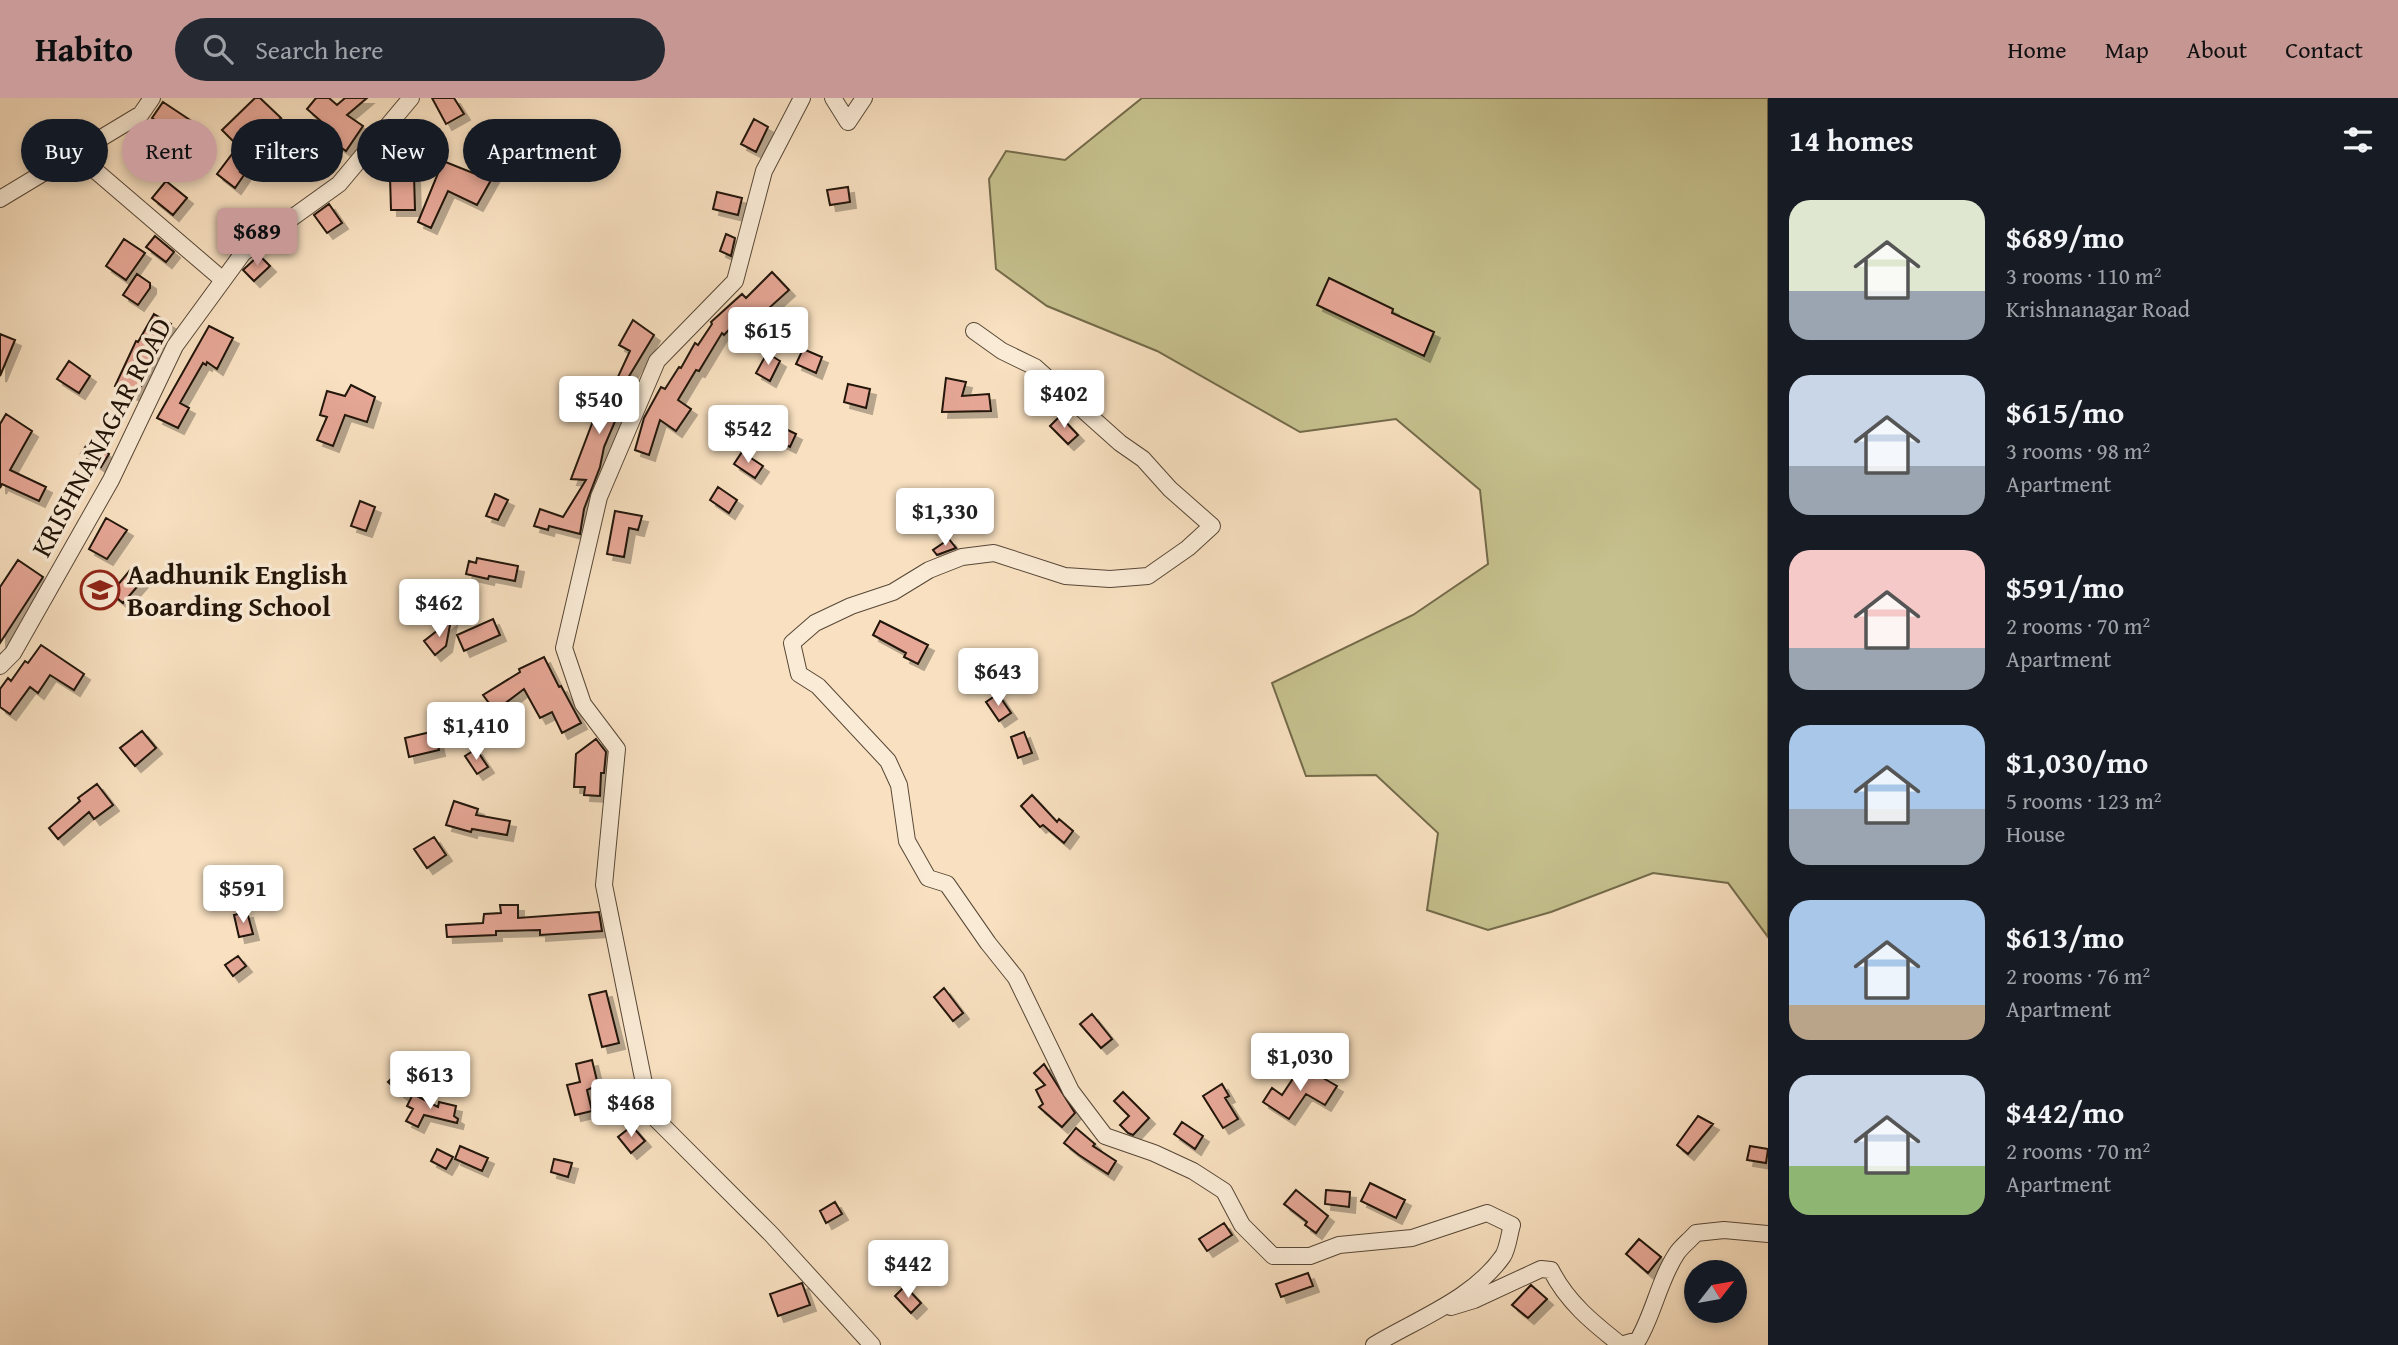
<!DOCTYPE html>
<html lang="en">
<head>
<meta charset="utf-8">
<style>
	body { margin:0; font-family:"Gentium Book Plus",serif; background:#242831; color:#f1f3f6; height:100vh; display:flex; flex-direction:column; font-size:26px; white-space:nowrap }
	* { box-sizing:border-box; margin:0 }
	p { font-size:23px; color:#9ea1a6 }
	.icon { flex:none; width:38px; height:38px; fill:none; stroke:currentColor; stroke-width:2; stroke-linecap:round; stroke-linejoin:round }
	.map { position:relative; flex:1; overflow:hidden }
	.sheet { display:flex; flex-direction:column; background:#171b24; width:630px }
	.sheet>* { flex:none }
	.guide { position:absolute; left:21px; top:21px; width:665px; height:63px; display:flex; gap:14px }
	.needle { width:46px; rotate:59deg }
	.buttons { position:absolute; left:1684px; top:1162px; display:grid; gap:14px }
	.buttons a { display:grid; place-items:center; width:63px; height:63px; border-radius:50%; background:#171b24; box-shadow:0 4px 10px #0003; font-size:35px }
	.price { position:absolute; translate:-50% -60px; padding:0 16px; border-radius:7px; background:#fff; color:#222; font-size:23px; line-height:46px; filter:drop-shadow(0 2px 4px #0008) }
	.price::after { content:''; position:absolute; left:50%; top:42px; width:21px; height:16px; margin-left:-10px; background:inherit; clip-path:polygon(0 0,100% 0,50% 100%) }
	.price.active { background:#c59692; color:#111 }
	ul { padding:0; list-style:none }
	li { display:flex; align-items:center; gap:21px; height:175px; padding:0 21px }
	li span { display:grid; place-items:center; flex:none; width:196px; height:140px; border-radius:21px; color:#555 }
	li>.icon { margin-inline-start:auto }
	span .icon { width:84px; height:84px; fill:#fffc; stroke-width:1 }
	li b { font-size:30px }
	h2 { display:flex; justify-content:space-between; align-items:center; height:84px; padding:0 21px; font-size:30px }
	.pill { padding:0 24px; border-radius:32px; background:#171b24; box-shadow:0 4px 10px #0003; font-size:24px; line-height:63px }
	.pill.active { background:#c59692; color:#111 }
	header { display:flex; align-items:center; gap:42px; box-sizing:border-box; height:98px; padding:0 35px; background:#c59692; color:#111 }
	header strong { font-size:33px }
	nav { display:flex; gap:38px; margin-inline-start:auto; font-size:24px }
	.search { width:490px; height:63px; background:#242831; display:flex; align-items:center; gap:18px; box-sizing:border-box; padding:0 24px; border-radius:38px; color:#9ea1a6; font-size:26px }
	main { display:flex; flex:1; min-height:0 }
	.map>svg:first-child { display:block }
	.green { fill:#c5c08d; stroke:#736a4a; stroke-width:2 }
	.building { fill:#e6a796; stroke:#211408; stroke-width:2; filter:url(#shadow) }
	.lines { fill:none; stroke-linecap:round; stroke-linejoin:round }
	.street-casing { stroke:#574736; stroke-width:18 }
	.street { stroke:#faebd6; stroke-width:16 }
	.labels { text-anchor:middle; stroke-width:7; stroke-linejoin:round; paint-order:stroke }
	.street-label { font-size:28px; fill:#211408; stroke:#faebd6 }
	.poi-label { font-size:28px; font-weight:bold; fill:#211408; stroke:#faebd6; text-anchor:start }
</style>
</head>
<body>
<header>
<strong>Habito</strong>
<div class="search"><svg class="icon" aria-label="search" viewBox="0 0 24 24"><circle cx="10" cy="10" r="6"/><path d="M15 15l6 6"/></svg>Search here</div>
<nav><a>Home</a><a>Map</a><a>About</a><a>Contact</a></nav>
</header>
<main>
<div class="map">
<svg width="1768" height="1247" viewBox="0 0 1768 1247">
	<defs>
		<filter id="shadow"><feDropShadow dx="6" dy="6" stdDeviation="0" flood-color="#0004"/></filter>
	</defs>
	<rect width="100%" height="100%" fill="#f8e0c0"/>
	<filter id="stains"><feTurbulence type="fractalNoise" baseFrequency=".00286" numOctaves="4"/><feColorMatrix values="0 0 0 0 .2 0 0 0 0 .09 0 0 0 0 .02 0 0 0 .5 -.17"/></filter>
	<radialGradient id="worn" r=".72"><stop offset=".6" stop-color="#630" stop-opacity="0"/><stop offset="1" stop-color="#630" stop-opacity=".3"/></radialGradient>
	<path class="green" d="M 1142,0 L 1768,0 L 1768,839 L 1728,785 L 1653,775 L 1551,814 L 1488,832 L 1427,812 L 1438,735 L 1376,677 L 1306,678 L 1272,585 L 1413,517 L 1488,466 L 1480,392 L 1396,321 L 1300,334 L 1157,253 L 1047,208 L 996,171 L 989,81 L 1006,53 L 1065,62 Z"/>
	<path class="building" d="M 255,0 L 260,0 L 281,20 L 267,34 L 277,47 L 240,74 L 244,77 L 235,90 L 217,76 L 238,48 L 222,32 Z
		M 316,0 L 329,0 L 337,7 L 345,0 L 367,0 L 347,17 L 363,28 L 346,53 L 318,33 L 323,25 L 307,11 Z
		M 432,0 L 454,0 L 464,16 L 446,26 Z
		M 163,4 L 193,24 L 182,40 L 152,20 Z
		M 754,21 L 768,29 L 756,54 L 741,46 Z
		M 443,63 L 478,77 L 483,68 L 495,75 L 477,107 L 448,93 L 431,130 L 418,124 Z
		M 414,77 L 415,112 L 391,112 L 390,78 Z
		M 166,83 L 187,100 L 173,117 L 152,100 Z
		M 848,89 L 850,104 L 830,107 L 827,92 Z
		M 717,94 L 742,100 L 738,117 L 713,111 Z
		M 329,106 L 342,125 L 327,135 L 314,117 Z
		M 726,136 L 735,140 L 731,158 L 720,153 Z
		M 155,138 L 174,154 L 166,164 L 146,149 Z
		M 124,141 L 145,155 L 126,182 L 106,168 Z
		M 259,157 L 270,168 L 254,183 L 243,172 Z
		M 772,174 L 789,192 L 747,230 L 739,221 L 724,237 L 722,235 L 699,273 L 696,272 L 678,302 L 691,311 L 676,333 L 660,322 L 649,357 L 635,352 L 644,320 L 661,289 L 665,291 L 679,269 L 681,270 L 695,245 L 698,247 L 712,226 L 711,224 L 742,196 L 746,200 Z
		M 137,176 L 150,185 L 150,190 L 138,207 L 123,197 Z
		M 1329,180 L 1393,211 L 1392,215 L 1434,234 L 1424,258 L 1317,207 Z
		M 154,216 L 171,226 L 136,298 L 115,288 L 136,243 L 138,244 Z
		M 633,222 L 654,237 L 628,280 L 631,281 L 623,299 L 625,300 L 604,349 L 600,369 L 584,411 L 580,436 L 549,428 L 548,432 L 534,428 L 540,411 L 563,419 L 586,382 L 571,381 L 596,315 L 599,316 L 609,293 L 611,294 L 630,253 L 619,247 Z
		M 209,228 L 233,240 L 217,271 L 207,264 L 206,267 L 203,265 L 180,305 L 189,310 L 178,330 L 157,320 Z
		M 0,236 L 15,242 L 0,278 Z
		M 803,251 L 822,259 L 816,275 L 796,266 Z
		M 767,255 L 780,263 L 770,283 L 756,275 Z
		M 69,263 L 90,278 L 79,295 L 57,281 Z
		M 946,280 L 966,284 L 962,298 L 989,296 L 991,313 L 942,314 Z
		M 848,286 L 870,291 L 866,310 L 844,304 Z
		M 351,287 L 375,299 L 367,324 L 345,317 L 333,348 L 317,342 L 327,319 L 320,317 L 327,293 L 345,298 Z
		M 745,311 L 796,336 L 790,349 L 758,333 L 753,343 L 734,332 Z
		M 6,316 L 32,333 L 10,372 L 46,389 L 39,403 L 2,386 L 0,390 L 0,326 Z
		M 1060,318 L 1078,337 L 1068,346 L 1050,328 Z
		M 89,343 L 109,356 L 101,369 L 81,356 Z
		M 742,354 L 763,368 L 755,380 L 734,366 Z
		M 718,389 L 737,402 L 729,415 L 710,402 Z
		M 495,396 L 508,402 L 498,422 L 486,418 Z
		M 360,403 L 375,409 L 366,433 L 351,428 Z
		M 615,413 L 642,418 L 638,432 L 629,430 L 624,459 L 607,456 Z
		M 106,420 L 127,432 L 107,461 L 89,451 Z
		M 949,441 L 956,450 L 937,457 L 933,452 Z
		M 477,460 L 518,468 L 515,483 L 489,478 L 488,481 L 466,476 L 469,463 L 476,465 Z
		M 18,462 L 43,479 L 0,545 L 0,489 Z
		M 131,471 L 143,482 L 123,505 L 111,495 Z
		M 493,521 L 500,537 L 464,553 L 457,537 Z
		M 451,522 L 446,548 L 435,557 L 424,543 Z
		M 880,523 L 928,547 L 918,566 L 904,559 L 906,555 L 873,537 Z
		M 41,547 L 84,576 L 74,592 L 50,577 L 38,595 L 30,589 L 10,616 L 0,609 L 0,591 L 8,580 L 11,583 L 25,563 L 28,565 Z
		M 544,559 L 559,589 L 561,588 L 581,625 L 562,635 L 552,614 L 540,620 L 524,591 L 495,613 L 483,597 L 520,574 L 519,571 Z
		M 998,596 L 1011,615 L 999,623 L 986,604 Z
		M 142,633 L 156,650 L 135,668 L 120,650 Z
		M 435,633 L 439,652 L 409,659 L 405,640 Z
		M 1024,634 L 1032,655 L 1018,660 L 1011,639 Z
		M 596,641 L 606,654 L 604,675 L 601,675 L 600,698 L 584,697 L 585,689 L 574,689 L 576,656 Z
		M 476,651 L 488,669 L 477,676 L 465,658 Z
		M 97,686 L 113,707 L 94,721 L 89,714 L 58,741 L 49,730 L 80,703 L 78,700 Z
		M 1032,697 L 1057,724 L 1059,721 L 1073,733 L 1064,745 L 1043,727 L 1040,729 L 1021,708 Z
		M 454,703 L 478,711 L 476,717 L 510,723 L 507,737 L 472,731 L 471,734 L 446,727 Z
		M 434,739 L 446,757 L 427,770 L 414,751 Z
		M 500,807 L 518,807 L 518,820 L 599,814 L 602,833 L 540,837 L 540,832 L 496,833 L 496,837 L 447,839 L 446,827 L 483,825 L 484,816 L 501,815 Z
		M 247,814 L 253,836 L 239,839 L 234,817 Z
		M 238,858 L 246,868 L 233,878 L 225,867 Z
		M 944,890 L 963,915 L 953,923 L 934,899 Z
		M 606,893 L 619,945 L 602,949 L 589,897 Z
		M 1092,916 L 1112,941 L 1101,950 L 1080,926 Z
		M 592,962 L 598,987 L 587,992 L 592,1013 L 575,1017 L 567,987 L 580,984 L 576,966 Z
		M 1044,966 L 1075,1015 L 1062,1029 L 1039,1009 L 1043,1006 L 1036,992 L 1045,987 L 1034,975 Z
		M 1300,970 L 1313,980 L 1316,976 L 1337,988 L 1325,1007 L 1306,996 L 1289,1021 L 1263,1004 L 1272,990 L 1282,997 Z
		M 400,972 L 415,985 L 404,998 L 388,984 Z
		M 1222,986 L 1229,998 L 1225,1000 L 1238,1021 L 1223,1030 L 1203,998 Z
		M 1123,994 L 1149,1020 L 1133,1037 L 1128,1035 L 1120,1027 L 1129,1018 L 1114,1003 Z
		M 413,996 L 438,1009 L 439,1004 L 456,1008 L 454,1018 L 458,1021 L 457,1025 L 424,1017 L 418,1029 L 406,1023 L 413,1011 L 407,1008 Z
		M 1698,1018 L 1713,1026 L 1688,1056 L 1677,1047 Z
		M 1182,1024 L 1203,1038 L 1195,1051 L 1174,1036 Z
		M 632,1028 L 645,1043 L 631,1055 L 618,1039 Z
		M 1076,1030 L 1095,1046 L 1093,1048 L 1116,1063 L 1108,1076 L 1079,1057 L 1064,1045 Z
		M 460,1048 L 488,1060 L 482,1073 L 455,1061 Z
		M 1750,1048 L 1768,1051 L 1766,1065 L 1747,1062 Z
		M 437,1051 L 453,1059 L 446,1071 L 431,1063 Z
		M 554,1061 L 572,1065 L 568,1079 L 551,1074 Z
		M 1370,1085 L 1405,1102 L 1396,1120 L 1361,1103 Z
		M 1296,1092 L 1328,1118 L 1316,1135 L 1305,1127 L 1307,1124 L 1284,1106 Z
		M 1326,1092 L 1350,1094 L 1349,1109 L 1325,1106 Z
		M 835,1104 L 842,1116 L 826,1125 L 820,1113 Z
		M 1224,1125 L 1232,1137 L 1207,1153 L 1199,1141 Z
		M 1639,1141 L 1661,1159 L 1648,1175 L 1626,1156 Z
		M 1308,1175 L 1313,1188 L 1281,1199 L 1276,1186 Z
		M 802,1185 L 810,1207 L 778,1218 L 770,1196 Z
		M 1531,1187 L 1547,1201 L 1528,1220 L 1512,1207 Z
		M 905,1188 L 921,1205 L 911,1215 L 895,1198 Z"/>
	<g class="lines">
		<defs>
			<path id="street" d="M 802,0 L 764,73 L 735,183 L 657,263 L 599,399 L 564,550 L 583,606 L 617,651 L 604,787 L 650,1015 L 771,1136 L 872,1247
				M 833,0 L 848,24 L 864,0
				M 76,56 L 223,182
				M 0,101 L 141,16 L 152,0
				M 974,233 L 1002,253 L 1035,269 L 1120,345 L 1143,361 L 1170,391 L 1212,428 L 1188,450 L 1148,478 L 1110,481 L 1065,478 L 994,455 L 962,459 L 929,472 L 893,494 L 851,508 L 815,525 L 792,545 L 799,576 L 818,588 L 888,663 L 899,687 L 907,743 L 928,780 L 947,786 L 988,845 L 1016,880 L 1071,993 L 1105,1038 L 1154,1055 L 1193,1073 L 1224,1093 L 1242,1127 L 1273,1158 L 1310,1158 L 1339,1147 L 1412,1140 L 1487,1115 L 1512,1127 C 1509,1137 1508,1150 1503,1158 C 1473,1201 1417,1221 1374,1247
				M 0,568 L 13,555 L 111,382 L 175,248 L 243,155 L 339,86 L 411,0
				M 1451,1209 L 1474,1202 L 1541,1171 L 1551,1172 C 1567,1204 1593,1225 1621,1247 L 1638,1242 C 1654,1215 1659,1182 1677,1155 C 1682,1148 1690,1142 1696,1135 L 1724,1132 L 1768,1136"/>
		</defs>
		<use href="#street" class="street-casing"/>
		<use href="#street" class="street"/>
	</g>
	<defs>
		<symbol id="school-ring" viewBox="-11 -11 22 22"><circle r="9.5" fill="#faebd6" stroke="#8f2418" stroke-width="1.5"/><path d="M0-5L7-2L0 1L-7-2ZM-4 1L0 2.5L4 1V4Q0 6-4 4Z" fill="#8f2418"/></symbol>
	</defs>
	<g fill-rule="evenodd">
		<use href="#school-ring" x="78" y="470" width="44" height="44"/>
	</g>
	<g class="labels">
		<g class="street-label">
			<text transform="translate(101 339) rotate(-62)" y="10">KRISHNANAGAR ROAD</text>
		</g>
		<g class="poi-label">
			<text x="127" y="486">Aadhunik English<tspan x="127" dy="32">Boarding School</tspan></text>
		</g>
	</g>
	<rect width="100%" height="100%" filter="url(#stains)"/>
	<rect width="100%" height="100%" fill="url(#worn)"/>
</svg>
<div class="buttons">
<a><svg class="needle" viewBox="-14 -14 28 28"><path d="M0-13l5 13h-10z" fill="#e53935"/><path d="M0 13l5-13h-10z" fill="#9ea1a6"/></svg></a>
</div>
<b class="price active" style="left:257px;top:170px">$689</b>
<b class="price" style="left:768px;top:269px">$615</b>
<b class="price" style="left:1064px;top:332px">$402</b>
<b class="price" style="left:599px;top:338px">$540</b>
<b class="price" style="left:748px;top:367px">$542</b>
<b class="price" style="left:945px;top:450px">$1,330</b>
<b class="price" style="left:439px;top:541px">$462</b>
<b class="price" style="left:998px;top:610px">$643</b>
<b class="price" style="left:476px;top:664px">$1,410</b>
<b class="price" style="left:243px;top:827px">$591</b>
<b class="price" style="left:1300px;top:995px">$1,030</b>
<b class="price" style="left:430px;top:1013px">$613</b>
<b class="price" style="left:631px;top:1041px">$468</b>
<b class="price" style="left:908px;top:1202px">$442</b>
<div class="guide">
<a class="pill">Buy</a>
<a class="pill active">Rent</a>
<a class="pill">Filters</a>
<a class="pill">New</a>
<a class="pill">Apartment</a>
</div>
</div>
<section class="sheet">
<h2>14 homes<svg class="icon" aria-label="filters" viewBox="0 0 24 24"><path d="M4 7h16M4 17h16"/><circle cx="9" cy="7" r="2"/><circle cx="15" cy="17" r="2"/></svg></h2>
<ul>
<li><span style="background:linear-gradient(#dfe7d0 65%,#9aa5b1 0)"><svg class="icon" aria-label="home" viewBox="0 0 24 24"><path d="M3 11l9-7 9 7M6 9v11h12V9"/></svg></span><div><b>$689/mo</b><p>3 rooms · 110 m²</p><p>Krishnanagar Road</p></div></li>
<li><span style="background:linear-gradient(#c9d6e8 65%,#9aa5b1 0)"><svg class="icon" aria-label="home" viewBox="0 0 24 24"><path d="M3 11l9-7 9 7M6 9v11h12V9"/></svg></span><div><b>$615/mo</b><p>3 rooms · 98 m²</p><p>Apartment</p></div></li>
<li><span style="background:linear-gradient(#f6c9c9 70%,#9aa5b1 0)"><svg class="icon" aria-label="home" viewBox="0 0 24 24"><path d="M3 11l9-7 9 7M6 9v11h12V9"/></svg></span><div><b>$591/mo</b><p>2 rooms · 70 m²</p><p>Apartment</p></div></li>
<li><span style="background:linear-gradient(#a9c7e8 60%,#9aa5b1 0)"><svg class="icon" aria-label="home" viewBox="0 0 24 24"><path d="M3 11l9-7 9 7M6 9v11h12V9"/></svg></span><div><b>$1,030/mo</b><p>5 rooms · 123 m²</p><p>House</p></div></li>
<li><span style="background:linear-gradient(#a9c7e8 75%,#b9a48a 0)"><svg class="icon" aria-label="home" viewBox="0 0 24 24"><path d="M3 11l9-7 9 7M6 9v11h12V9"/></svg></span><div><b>$613/mo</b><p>2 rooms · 76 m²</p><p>Apartment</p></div></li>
<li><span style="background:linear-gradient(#c9d6e8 65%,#8fb573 0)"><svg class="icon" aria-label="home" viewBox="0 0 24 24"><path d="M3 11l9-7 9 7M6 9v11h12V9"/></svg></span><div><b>$442/mo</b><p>2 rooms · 70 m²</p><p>Apartment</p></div></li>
</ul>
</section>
</main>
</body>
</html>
